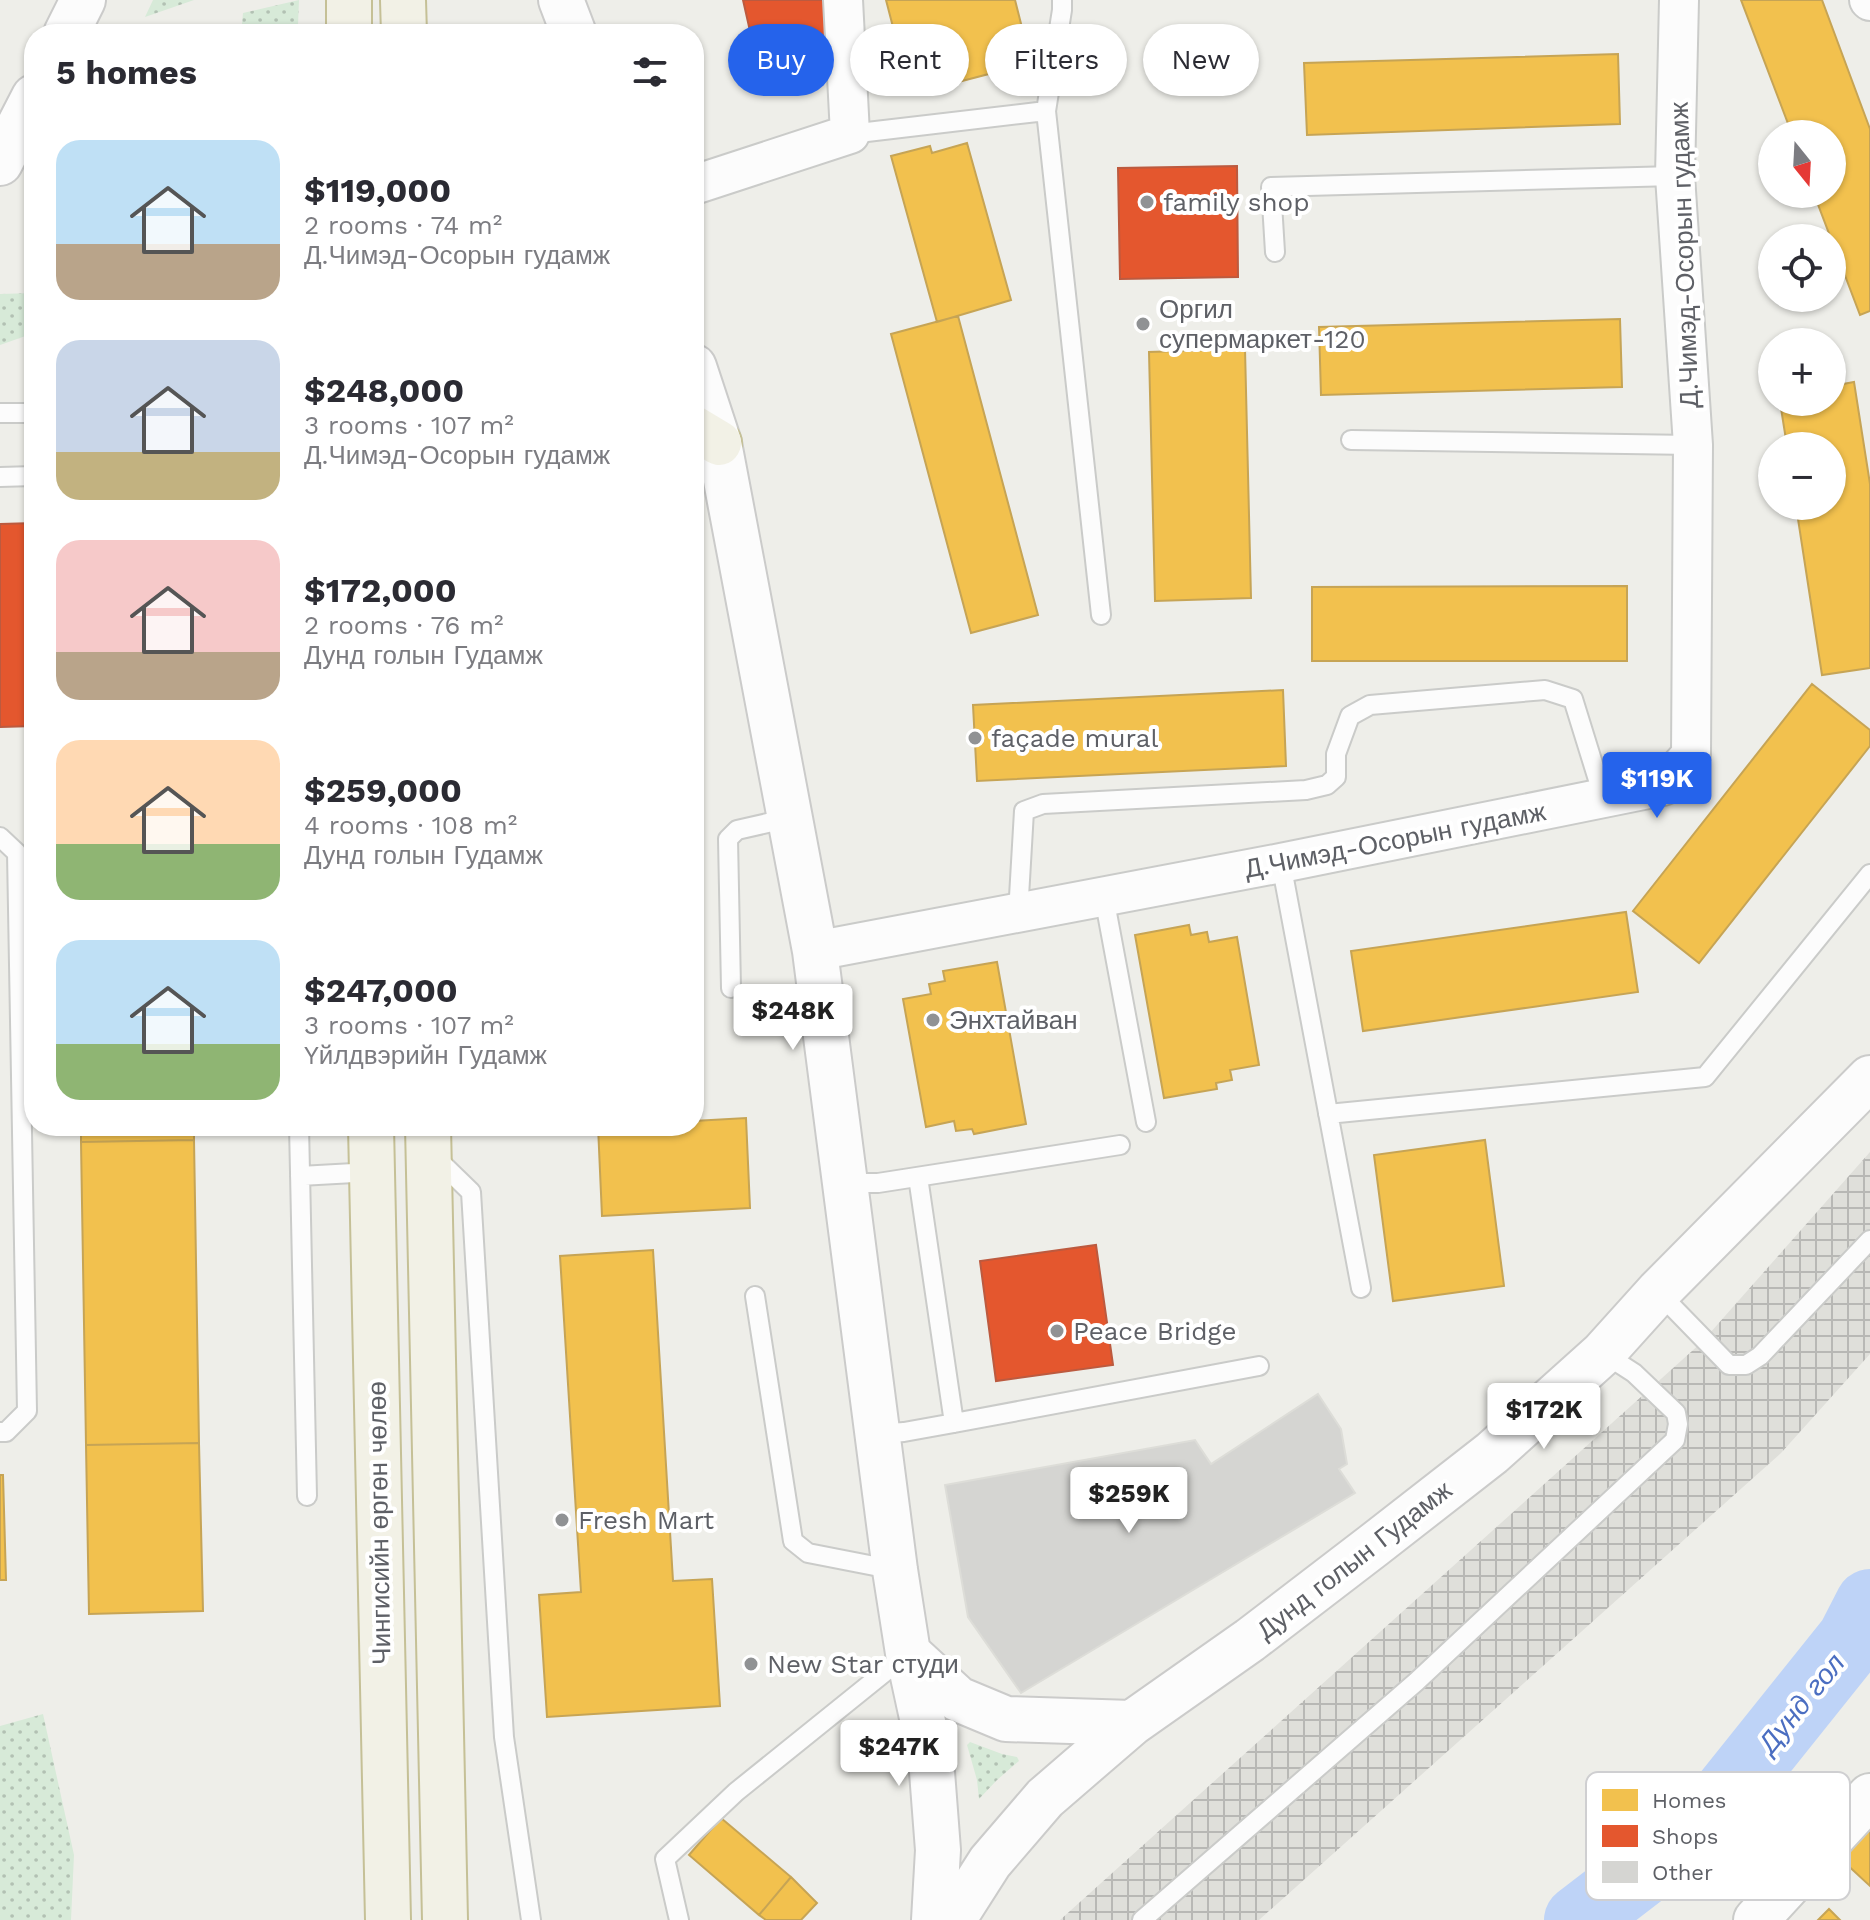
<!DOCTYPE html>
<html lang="en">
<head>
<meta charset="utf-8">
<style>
	body { margin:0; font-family:"Work Sans",sans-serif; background:#f7f7f7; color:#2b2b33; height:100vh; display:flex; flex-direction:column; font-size:30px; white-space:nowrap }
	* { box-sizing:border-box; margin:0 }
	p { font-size:26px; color:#7c7c81 }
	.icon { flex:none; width:44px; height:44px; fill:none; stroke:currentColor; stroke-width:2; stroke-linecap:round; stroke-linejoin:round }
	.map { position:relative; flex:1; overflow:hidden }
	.sheet { position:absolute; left:24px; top:24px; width:680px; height:1112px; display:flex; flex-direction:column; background:#fff; border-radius:32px; box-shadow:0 2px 6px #0004 }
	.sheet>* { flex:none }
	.banner { position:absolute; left:728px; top:24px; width:760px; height:72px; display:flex; gap:16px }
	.needle { width:52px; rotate:162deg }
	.buttons { position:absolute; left:1758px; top:120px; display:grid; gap:16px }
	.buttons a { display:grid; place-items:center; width:88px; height:88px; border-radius:50%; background:#fff; box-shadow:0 2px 6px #0004; font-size:40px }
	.price { position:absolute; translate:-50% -68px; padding:0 18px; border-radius:8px; background:#fff; color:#222; font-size:26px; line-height:52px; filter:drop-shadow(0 2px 4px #0008) }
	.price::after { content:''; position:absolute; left:50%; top:48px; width:24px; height:18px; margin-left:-12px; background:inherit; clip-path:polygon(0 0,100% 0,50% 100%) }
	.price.current { background:#2563eb; color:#fff }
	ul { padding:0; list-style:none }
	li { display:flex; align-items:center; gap:24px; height:200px; padding:0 32px }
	li span { display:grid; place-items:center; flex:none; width:224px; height:160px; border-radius:24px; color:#555 }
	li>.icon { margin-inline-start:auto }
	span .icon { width:96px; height:96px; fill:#fffc; stroke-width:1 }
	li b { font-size:34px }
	h2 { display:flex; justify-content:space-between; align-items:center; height:96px; padding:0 32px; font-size:34px }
	.chip { padding:0 28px; border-radius:36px; background:#fff; box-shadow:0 2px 6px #0004; font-size:28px; line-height:72px }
	.chip.current { background:#2563eb; color:#fff }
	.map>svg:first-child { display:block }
	.industrial { fill:url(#industrial-grid) }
	.grass { fill:url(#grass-dots) }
	.homes { fill:#f2c14e; stroke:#c6a455; stroke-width:2 }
	.shops { fill:#e4572e; stroke:#bc5a3f; stroke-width:2 }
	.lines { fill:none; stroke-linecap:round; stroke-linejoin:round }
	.river { stroke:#bed3f7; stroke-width:70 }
	.building { fill:#d5d5d2; stroke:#ddddd8; stroke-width:2 }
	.service-casing { stroke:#cacbc9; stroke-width:22 }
	.minor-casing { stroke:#cacbc9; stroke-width:42 }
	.tertiary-casing { stroke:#cacbc9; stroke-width:48 }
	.secondary-casing { stroke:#cbcbca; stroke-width:48 }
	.trunk-casing { stroke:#c5c096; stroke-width:48 }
	.service { stroke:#fcfcfc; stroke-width:18 }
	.minor { stroke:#fcfcfc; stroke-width:38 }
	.tertiary { stroke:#fcfcfc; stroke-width:44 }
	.secondary { stroke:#fcfcfc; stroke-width:44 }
	.trunk { stroke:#f2f1e6; stroke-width:44 }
	.poi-dot { fill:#909294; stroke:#fff; stroke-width:3 }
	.labels { text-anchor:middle; stroke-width:8; stroke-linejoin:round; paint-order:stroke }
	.poi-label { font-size:26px; fill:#5e6066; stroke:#fff; text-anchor:start }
	.street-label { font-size:26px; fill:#5e6066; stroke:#fff }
	.water-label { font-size:28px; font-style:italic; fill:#4b6ec1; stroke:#fff }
	.key { fill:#fff; stroke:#cfcfd1; stroke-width:2 }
	.key-label { font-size:22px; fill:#5e6066 }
</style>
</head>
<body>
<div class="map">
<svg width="1870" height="1920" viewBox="0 0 1870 1920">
	<defs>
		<pattern id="industrial-grid" width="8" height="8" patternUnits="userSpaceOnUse" patternTransform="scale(2)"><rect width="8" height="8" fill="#dfdfda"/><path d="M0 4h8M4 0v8" fill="none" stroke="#b8b8b5"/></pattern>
		<pattern id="grass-dots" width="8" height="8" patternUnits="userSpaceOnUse" patternTransform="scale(2)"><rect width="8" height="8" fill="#d7ead8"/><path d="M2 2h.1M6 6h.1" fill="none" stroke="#b2c1b3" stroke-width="1.8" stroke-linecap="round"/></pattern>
	</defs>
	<rect width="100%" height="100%" fill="#eeeee9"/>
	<path class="industrial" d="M 1870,1152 L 1870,1354 L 1781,1453 L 1259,1920 L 1060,1920 L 1702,1342 Z"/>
	<path class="grass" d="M 153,0 L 194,0 L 145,17 Z
		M 299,0 L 298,25 L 242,24 L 243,13 Z
		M 34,293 L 34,333 L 0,345 L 0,294 Z
		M 43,1714 L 74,1855 L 71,1920 L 0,1920 L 0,1726 Z
		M 970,1742 L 1002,1754 L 1017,1757 L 1019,1761 L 997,1780 L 979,1799 L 977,1780 L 967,1745 Z"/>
	<path class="homes" d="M 886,0 L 1015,0 L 1031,63 L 962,81 L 952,45 L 901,58 Z
		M 1741,0 L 1822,0 L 1870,129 L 1870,311 L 1860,315 L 1814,194 L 1832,194 L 1832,134 L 1792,134 Z
		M 1618,54 L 1620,124 L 1307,135 L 1304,63 Z
		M 967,143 L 1011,300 L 937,322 L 891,156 L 930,146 L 932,153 Z
		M 958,316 L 1038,615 L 971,633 L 891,334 Z
		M 1620,319 L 1622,387 L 1321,395 L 1319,327 Z
		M 1245,349 L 1251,598 L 1155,601 L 1149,352 Z
		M 1854,382 L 1870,484 L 1870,668 L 1822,675 L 1796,506 L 1832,506 L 1832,446 L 1787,446 L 1780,402 L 1832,402 L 1832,386 Z
		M 1627,586 L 1627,661 L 1312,661 L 1312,587 Z
		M 1812,684 L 1870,730 L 1870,746 L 1699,963 L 1633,911 Z
		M 1283,690 L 1286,766 L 977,781 L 973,705 Z
		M 1626,912 L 1638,992 L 1363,1031 L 1351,951 Z
		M 1189,925 L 1191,935 L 1207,932 L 1209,942 L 1237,937 L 1259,1065 L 1230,1070 L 1232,1080 L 1216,1083 L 1217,1089 L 1164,1098 L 1135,935 Z
		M 997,962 L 1026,1124 L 974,1134 L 972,1129 L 956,1131 L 954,1121 L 926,1127 L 903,999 L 931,994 L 929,984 L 945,981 L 943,971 Z
		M 746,1118 L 750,1208 L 602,1216 L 598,1126 L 694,1126 L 694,1121 Z
		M 81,1126 L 194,1126 L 194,1140 L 81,1142 Z
		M 194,1140 L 199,1443 L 86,1445 L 81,1142 Z
		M 1485,1140 L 1504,1286 L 1393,1301 L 1374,1155 Z
		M 653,1250 L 673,1581 L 712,1579 L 720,1706 L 547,1717 L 539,1595 L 581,1592 L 560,1256 Z
		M 199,1443 L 203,1611 L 89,1614 L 86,1445 Z
		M 0,1475 L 3,1475 L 6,1580 L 0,1580 Z
		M 721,1818 L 791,1877 L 759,1915 L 689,1855 Z
		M 1870,1819 L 1870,1886 L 1841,1859 Z
		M 791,1877 L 817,1903 L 801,1920 L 766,1920 L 759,1915 Z
		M 1829,1909 L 1840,1920 L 1818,1920 Z"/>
	<path class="shops" d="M 743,0 L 825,0 L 828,66 L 817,81 L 763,85 L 761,59 L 741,44 L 750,31 Z
		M 1237,166 L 1238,277 L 1120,279 L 1118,168 Z
		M 34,523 L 34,726 L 0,727 L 0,524 Z
		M 1096,1245 L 1113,1365 L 996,1381 L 980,1261 Z"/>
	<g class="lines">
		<path class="river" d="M 1579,1920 L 1704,1824 L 1852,1639 L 1870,1604"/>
	</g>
	<path class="building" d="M 1318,1394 L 1341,1429 L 1347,1464 L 1339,1469 L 1355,1493 L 1021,1693 L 968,1617 L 945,1485 L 1195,1440 L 1211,1464 Z"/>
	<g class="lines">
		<defs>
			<path id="service" d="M 1062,0 L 1062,10 L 1046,111 L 1101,615
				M 850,134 L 1046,111
				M 1275,252 L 1271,187 L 1675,176
				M 0,413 L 34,413
				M 1351,440 L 1693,445
				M 0,477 L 34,476
				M 0,837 L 17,853 L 27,1411 L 6,1432 L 0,1432
				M 1281,863 L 1361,1288
				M 1104,897 L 1146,1122
				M 1018,914 L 1024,811 L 1043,804 L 1306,790 L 1327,785 L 1336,777 L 1336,754 L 1350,716 L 1370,705 L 1545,690 L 1573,699 L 1604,799
				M 731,988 L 728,839 L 737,830 L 790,818
				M 1328,1114 L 1705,1077 L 1870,874
				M 299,1126 L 307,1496
				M 435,1157 L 471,1192 L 504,1737 L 531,1920
				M 300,1176 L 372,1172
				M 918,1177 L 954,1423
				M 845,1183 L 878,1183 L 1120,1145
				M 1658,1292 L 1729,1365 L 1746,1365 L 1760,1356 L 1870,1240
				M 755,1296 L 793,1541 L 808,1553 L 895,1570
				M 877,1434 L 904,1432 L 954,1423 L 1259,1366
				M 679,1920 L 665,1859 L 736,1792 L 906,1655
				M 1142,1920 L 1416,1682 L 1675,1440 L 1678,1424 L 1676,1413 L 1634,1373 L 1603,1353"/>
			<path id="minor" d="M 1869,0 L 1870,1
				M 694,185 L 850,134 L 843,0
				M 815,951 L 1281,863 L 1663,786 L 1691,755 L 1693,445 L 1675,176 L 1679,0"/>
			<path id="tertiary" d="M 1756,1920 L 1870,1796"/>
			<path id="secondary" d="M 561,0 L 574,34
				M 66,34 L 83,0
				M 0,163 L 34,97
				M 694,367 L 719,443 L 815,951 L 895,1570 L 908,1653 L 931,1759 L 938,1850 L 934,1920
				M 908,1653 L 958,1699 L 1006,1719 L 1132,1723
				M 953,1920 L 990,1862 L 1045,1798 L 1132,1723 L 1250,1640 L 1374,1545 L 1492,1453 L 1603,1353 L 1658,1292 L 1870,1078"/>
			<path id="trunk" d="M 349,0 L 349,34
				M 403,0 L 404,34
				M 694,428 L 719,443
				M 371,1126 L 388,1920
				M 428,1126 L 445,1920"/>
		</defs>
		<use href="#service" class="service-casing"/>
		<use href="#minor" class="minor-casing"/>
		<use href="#tertiary" class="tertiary-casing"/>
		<use href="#secondary" class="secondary-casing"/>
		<use href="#trunk" class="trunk-casing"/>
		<use href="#service" class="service"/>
		<use href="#minor" class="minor"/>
		<use href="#tertiary" class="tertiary"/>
		<use href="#secondary" class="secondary"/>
		<use href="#trunk" class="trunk"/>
	</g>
	<g class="poi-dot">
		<circle cx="1147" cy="202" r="8"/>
		<circle cx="1143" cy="324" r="8"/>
		<circle cx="975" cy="738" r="8"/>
		<circle cx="933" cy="1020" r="8"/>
		<circle cx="1057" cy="1331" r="8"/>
		<circle cx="562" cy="1520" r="8"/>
		<circle cx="751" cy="1664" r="8"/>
	</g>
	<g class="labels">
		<g class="poi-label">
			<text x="1163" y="211">family shop</text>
			<text x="1159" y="318">Оргил<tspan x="1159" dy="30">супермаркет-120</tspan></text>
			<text x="991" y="747">façade mural</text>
			<text x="949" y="1029">Энхтайван</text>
			<text x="1073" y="1340">Peace Bridge</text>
			<text x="578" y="1529">Fresh Mart</text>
			<text x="767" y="1673">New Star студи</text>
		</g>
		<g class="street-label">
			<text transform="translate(1684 255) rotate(-92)" y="9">Д.Чимэд-Осорын гудамж</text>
			<text transform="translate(1395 840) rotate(-11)" y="9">Д.Чимэд-Осорын гудамж</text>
			<text transform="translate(379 1523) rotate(-91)" y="9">Чингисийн өргөн чөлөө</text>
			<text transform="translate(1354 1560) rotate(-38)" y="9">Дунд голын Гудамж</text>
		</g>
		<g class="water-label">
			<text transform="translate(1801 1703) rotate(-51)" y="10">Дунд гол</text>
		</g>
	</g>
	<rect x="1586" y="1772" width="264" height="128" rx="12" class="key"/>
	<rect x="1602" y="1789" width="36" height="22" fill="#f2c14e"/>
	<rect x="1602" y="1825" width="36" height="22" fill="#e4572e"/>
	<rect x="1602" y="1861" width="36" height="22" fill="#d5d5d2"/>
	<g class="key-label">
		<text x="1652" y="1808">Homes</text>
		<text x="1652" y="1844">Shops</text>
		<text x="1652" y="1880">Other</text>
	</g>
</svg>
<div class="buttons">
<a><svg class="needle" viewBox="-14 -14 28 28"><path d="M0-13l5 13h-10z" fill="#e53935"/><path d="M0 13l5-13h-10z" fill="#7c7c81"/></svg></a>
<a><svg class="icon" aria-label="locate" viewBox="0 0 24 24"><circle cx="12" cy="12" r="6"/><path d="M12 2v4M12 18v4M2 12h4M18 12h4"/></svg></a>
<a>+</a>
<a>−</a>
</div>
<b class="price current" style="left:1657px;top:820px">$119K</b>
<b class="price" style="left:793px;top:1052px">$248K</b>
<b class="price" style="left:1544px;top:1451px">$172K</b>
<b class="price" style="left:1129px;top:1535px">$259K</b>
<b class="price" style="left:899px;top:1788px">$247K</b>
<div class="banner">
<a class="chip current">Buy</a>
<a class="chip">Rent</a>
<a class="chip">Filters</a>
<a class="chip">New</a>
</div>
<section class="sheet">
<h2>5 homes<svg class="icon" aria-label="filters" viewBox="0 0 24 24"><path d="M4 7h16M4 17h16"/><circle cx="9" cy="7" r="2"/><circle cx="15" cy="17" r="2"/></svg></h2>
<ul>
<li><span style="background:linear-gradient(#bfe0f5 65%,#b9a48a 0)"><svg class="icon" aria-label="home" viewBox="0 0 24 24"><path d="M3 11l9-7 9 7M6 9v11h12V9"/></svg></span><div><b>$119,000</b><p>2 rooms · 74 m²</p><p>Д.Чимэд-Осорын гудамж</p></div></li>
<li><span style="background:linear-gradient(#c9d6e8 70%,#c2b280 0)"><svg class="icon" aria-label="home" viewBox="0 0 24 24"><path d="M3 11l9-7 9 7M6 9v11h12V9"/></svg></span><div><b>$248,000</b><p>3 rooms · 107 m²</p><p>Д.Чимэд-Осорын гудамж</p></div></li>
<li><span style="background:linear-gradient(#f6c9c9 70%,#b9a48a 0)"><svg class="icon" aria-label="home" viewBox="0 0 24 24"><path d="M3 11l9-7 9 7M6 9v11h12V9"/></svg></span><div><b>$172,000</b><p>2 rooms · 76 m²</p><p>Дунд голын Гудамж</p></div></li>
<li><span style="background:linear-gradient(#ffd9b3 65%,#8fb573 0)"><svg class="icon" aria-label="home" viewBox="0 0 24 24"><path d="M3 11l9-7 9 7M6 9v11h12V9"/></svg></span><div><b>$259,000</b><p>4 rooms · 108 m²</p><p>Дунд голын Гудамж</p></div></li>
<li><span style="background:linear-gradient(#bfe0f5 65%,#8fb573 0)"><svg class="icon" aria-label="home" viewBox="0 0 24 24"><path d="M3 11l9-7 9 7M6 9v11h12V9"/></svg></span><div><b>$247,000</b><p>3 rooms · 107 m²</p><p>Yйлдвэрийн Гудамж</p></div></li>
</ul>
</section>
</div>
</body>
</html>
